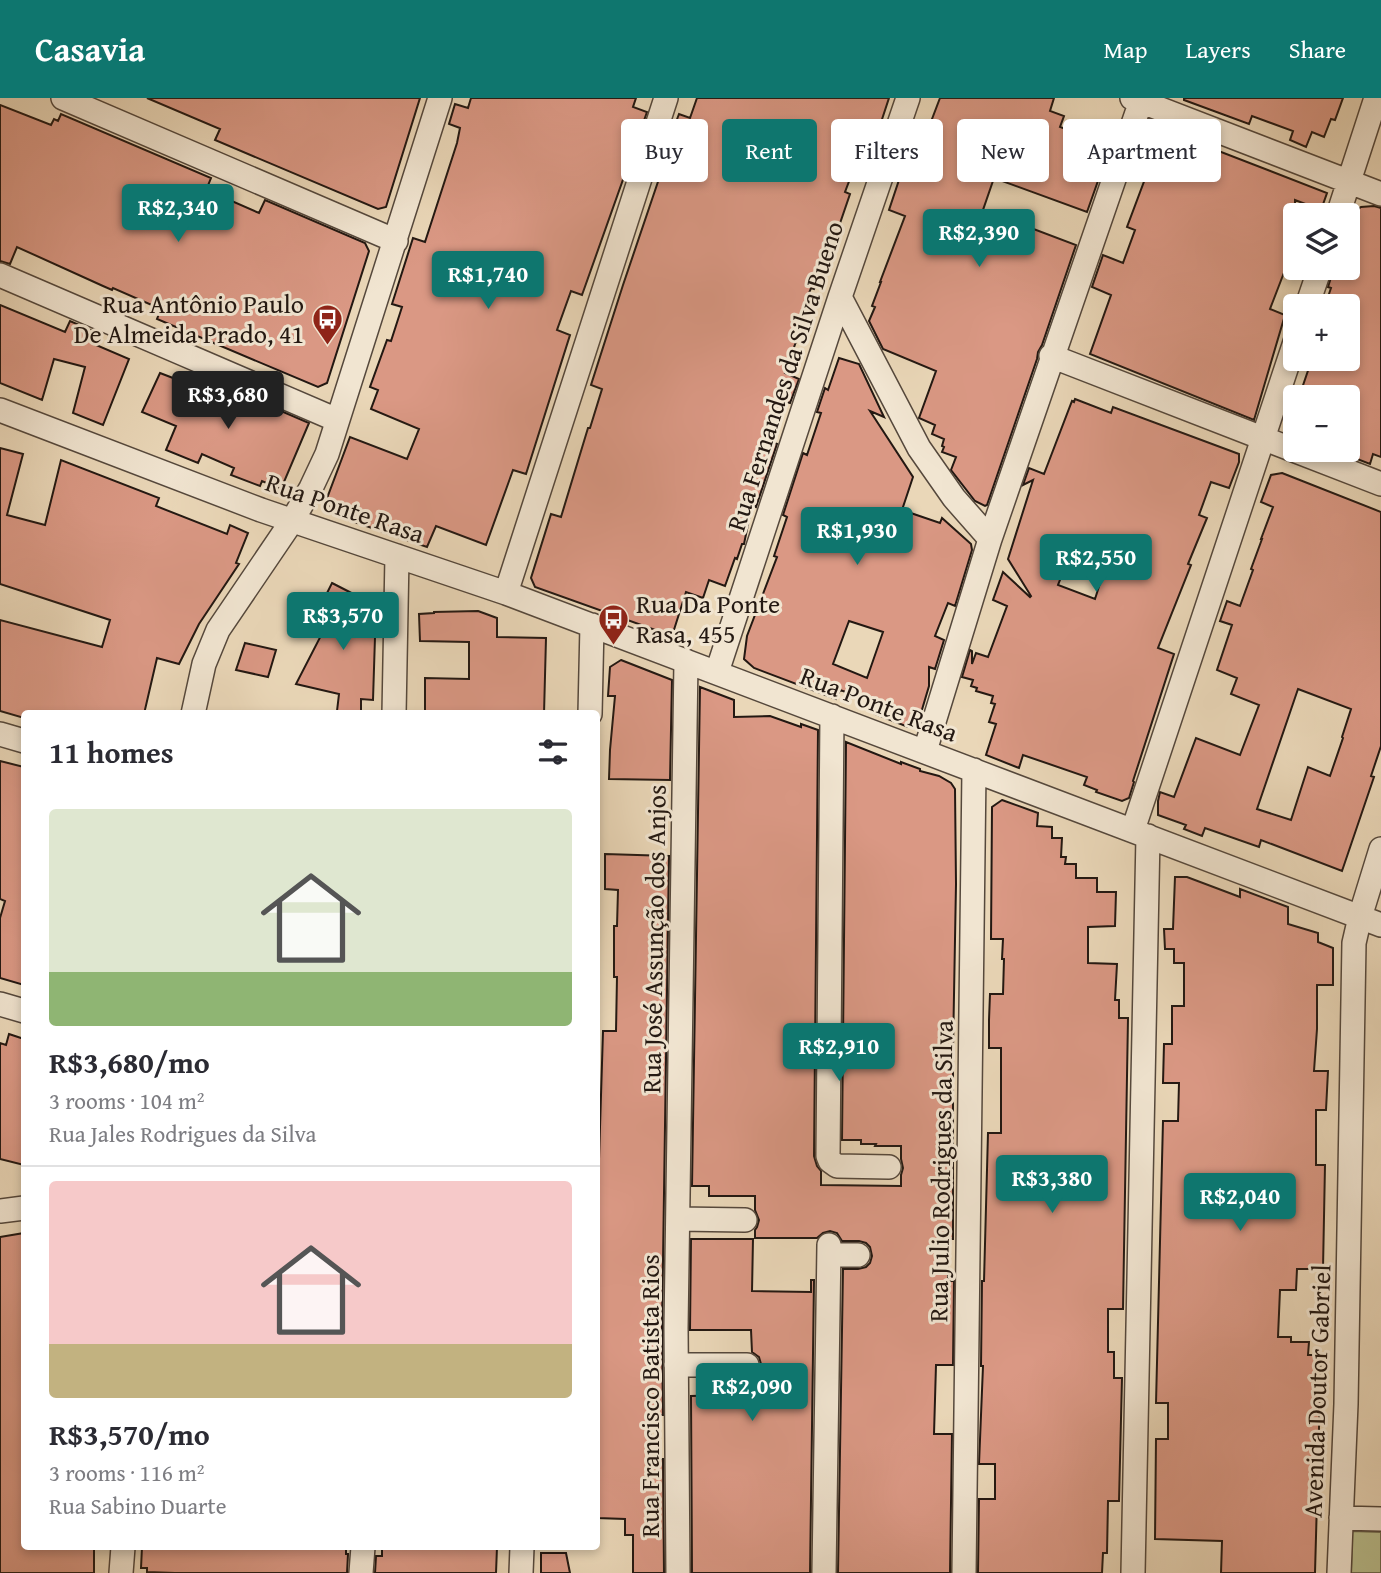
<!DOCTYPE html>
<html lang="en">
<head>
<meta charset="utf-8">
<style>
	body { margin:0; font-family:"Gentium Book Plus",serif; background:#f7f7f7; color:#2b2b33; height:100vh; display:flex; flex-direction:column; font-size:26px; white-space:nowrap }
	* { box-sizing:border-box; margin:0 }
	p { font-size:23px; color:#7c7c81 }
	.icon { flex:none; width:38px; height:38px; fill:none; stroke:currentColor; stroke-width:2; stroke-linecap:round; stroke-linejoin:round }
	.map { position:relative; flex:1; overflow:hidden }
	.details { position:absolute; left:21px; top:612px; width:579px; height:840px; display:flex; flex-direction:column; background:#fff; border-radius:7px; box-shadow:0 4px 10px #0003 }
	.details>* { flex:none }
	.top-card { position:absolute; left:621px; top:21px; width:654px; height:63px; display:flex; gap:14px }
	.tools { position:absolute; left:1283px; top:105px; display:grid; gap:14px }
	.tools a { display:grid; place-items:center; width:77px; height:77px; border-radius:7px; background:#fff; box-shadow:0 4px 10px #0003; font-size:35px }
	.price { position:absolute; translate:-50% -60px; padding:0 16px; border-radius:7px; background:#0f766e; color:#fff; font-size:23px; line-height:46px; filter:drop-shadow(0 2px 4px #0008) }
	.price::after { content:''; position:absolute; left:50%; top:42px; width:21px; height:16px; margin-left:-10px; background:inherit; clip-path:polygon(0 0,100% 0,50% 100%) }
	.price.selected { background:#222; color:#fff }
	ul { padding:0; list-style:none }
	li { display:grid; align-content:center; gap:14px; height:371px; padding:0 28px }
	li+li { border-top:2px solid #e1e1e2 }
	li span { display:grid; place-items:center; height:217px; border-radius:7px; color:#555 }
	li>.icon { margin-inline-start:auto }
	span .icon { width:126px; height:126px; fill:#fffc; stroke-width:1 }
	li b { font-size:30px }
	h2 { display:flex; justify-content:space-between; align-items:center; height:84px; padding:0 28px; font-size:30px }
	.pill { padding:0 24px; border-radius:7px; background:#fff; box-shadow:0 4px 10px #0003; font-size:24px; line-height:63px }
	.pill.selected { background:#0f766e; color:#fff }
	header { display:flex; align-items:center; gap:42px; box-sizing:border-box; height:98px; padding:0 35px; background:#0f766e; color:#fff }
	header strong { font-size:33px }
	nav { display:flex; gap:38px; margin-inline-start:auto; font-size:24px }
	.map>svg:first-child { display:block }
	.green { fill:#b9be8d; stroke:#6e6b50; stroke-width:2 }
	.building { fill:#da9884; stroke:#231812; stroke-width:2; fill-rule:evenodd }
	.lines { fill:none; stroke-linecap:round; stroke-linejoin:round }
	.minor-casing { stroke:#55483c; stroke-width:26 }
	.minor { stroke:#f1e5d1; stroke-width:23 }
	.labels { text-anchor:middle; stroke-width:6; stroke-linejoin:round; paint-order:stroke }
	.poi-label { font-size:26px; fill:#231812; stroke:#f1e5d1; text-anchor:end }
	.street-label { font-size:26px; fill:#231812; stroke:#f1e5d1 }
</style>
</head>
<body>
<header>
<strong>Casavia</strong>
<nav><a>Map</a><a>Layers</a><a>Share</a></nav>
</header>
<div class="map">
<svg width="1381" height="1475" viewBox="0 0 1381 1475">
	<rect width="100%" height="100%" fill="#ead7b8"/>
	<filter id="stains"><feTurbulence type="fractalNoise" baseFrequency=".00286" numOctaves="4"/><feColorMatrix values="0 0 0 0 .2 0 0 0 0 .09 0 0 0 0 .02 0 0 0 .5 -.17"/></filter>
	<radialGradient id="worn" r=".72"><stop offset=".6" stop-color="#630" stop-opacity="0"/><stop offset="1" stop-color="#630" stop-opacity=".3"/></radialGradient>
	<path class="green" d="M 1352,1433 L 1381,1434 L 1381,1475 L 1351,1475 Z"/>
	<path class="building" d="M 147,0 L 420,0 L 386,109 L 378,111 L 215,42 L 220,31 Z
		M 471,0 L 636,0 L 633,9 L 647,14 L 582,197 L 571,193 L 557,232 L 570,237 L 526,376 L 513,372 L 486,447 L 436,428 L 427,449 L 334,417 L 326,403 L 350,339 L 407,361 L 419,331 L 371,311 L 378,292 L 370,289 L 387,242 L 391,243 L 402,209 L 392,206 L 413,140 L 425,144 L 457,45 L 460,30 L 449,26 L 455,6 L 468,10 Z
		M 697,0 L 889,0 L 868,64 L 858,60 L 845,94 L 850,96 L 823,175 L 821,174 L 814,191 L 811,190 L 795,233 L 799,235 L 785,275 L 799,281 L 790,305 L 781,302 L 768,343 L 777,346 L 756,409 L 752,407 L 744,446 L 742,446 L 737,461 L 735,460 L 725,488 L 709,482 L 703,500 L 686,494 L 672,538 L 535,489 L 531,480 L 551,416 L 561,419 L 588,330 L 590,330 L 602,291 L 591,287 L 623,187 L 665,63 L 661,61 L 673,23 L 676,24 L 679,16 L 690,20 Z
		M 940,0 L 1054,0 L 1050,13 L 1064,18 L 1060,29 L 1098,43 L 1086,75 L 1099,80 L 1087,114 L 994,80 L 983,112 L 1076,147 L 1042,247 L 1038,254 L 1037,261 L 987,407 L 985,408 L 975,403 L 951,372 L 956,359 L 942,354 L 944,349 L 942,348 L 944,341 L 932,336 L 935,327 L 919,320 L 936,273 L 883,251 L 869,223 L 875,209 L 872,208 L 881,184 L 880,184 L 905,118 L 889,112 L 911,46 L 921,50 Z
		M 1184,0 L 1343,0 L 1335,22 L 1331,21 L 1324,39 L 1312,34 L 1306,49 L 1290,42 L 1293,33 L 1252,18 L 1249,26 L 1184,2 Z
		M 0,7 L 51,27 L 54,21 L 58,23 L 61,16 L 211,80 L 207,90 L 228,98 L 227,101 L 259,115 L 265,102 L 365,145 L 369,153 L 327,285 L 318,289 L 157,221 L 161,211 L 113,190 L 112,192 L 103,188 L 17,149 L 10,166 L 0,163 Z
		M 1165,40 L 1182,47 L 1185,40 L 1327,95 L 1321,112 L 1295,102 L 1295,139 L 1289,154 L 1295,157 L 1295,170 L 1305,170 L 1302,179 L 1285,172 L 1270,211 L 1285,217 L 1254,322 L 1090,256 L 1111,197 L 1092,189 L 1103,157 L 1123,165 L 1135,132 L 1127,129 L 1157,49 L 1161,50 Z
		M 1374,108 L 1381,110 L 1381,359 L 1373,356 L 1370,366 L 1339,354 L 1340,352 L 1348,352 L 1348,299 L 1299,299 L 1312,261 L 1348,261 L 1348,208 L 1325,208 L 1331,190 L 1328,189 L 1334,170 L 1348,170 L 1348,127 L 1353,115 L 1361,109 Z
		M 0,207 L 65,234 L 70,223 L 100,236 L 96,247 L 129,261 L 103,327 L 73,315 L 85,269 L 54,261 L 42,302 L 0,285 Z
		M 839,260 L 859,266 L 884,319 L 870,313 L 913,379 L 902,412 L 940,425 L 942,420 L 971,446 L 972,452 L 955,508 L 948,505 L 935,538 L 944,542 L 935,571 L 929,569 L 929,588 L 918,625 L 908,629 L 875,616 L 879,605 L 840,592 L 836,601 L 754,570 L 744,561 L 747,538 L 777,459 L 774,458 L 787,419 L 783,417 L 803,355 L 807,357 L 821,315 L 817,314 L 825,290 L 828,292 ZM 849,523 L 883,534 L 867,580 L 833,566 Z
		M 160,275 L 230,302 L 231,299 L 242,304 L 244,297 L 309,325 L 281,391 L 262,383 L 260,388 L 231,377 L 234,370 L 202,356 L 198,365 L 166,352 L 176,328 L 142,314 Z
		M 1075,301 L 1111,315 L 1113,309 L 1239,356 L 1239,364 L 1229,390 L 1211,384 L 1199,417 L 1207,420 L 1188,466 L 1191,467 L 1158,550 L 1174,556 L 1133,683 L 1134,684 L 1129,700 L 1122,703 L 1096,694 L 1097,692 L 1084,687 L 1087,679 L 1023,657 L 1019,670 L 986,657 L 996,626 L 989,624 L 995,606 L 991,605 L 993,598 L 976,593 L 977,590 L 971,588 L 973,582 L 962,579 L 970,552 L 972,553 L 972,566 L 976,555 L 988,559 L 1007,508 L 993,502 L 1003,474 L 1030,499 L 1031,498 L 1008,461 L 1033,382 L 1023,387 L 1029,370 L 1044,376 L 1072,303 L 1074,304 ZM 1075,444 L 1109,457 L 1095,501 L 1058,487 Z
		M 0,350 L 23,356 L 7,417 L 45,427 L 61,362 L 159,400 L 156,408 L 227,436 L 230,427 L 248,435 L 236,465 L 239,466 L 199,526 L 179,566 L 157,560 L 144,616 L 24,616 L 24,620 L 0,613 L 0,522 L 102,549 L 110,522 L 0,486 Z
		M 1282,375 L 1381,414 L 1381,648 L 1371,678 L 1374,679 L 1342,773 L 1261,742 L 1259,749 L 1205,730 L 1202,738 L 1184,731 L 1186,727 L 1158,717 L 1158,703 L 1160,694 L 1174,699 L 1196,640 L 1240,657 L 1259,607 L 1231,596 L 1237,580 L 1217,572 L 1232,527 L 1220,523 L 1227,503 L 1240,508 L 1253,472 L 1251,471 L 1262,441 L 1261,441 L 1273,409 L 1261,404 L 1271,377 ZM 1298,591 L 1351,611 L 1342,639 L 1343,640 L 1330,678 L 1308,669 L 1291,722 L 1257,711 Z
		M 332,485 L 373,506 L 359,533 L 375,539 L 373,602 L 361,601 L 361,614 L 337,613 L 339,596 L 296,586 L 328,524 L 317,518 L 321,510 L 320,509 Z
		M 478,513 L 497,520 L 497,539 L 546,540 L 544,616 L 425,616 L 425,580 L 469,581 L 469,544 L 420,543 L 419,516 L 434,515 L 434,514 Z
		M 245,545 L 276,552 L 268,579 L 236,572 Z
		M 621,562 L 672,582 L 670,682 L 609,681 L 610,652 L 615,598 L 608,598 L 610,569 Z
		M 700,589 L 734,602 L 734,619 L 770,618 L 801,629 L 801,626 L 818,632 L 814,1058 L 817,1068 L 821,1073 L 821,1087 L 901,1088 L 901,1077 L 903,1070 L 901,1061 L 901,1048 L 875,1048 L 876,1046 L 861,1046 L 861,1042 L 842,1042 L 846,644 L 901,666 L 901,664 L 920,671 L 920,673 L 939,678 L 951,685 L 955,691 L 956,786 L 953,953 L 953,1141 L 948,1141 L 948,1183 L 954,1183 L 953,1267 L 936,1267 L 934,1336 L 952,1336 L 950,1475 L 838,1475 L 843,1171 L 858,1171 L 866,1169 L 870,1165 L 872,1158 L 870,1149 L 866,1145 L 859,1143 L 842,1143 L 837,1135 L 830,1133 L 823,1135 L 817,1140 L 755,1140 L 755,1132 L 757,1129 L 759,1122 L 755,1112 L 755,1098 L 709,1098 L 709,1088 L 692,1088 Z
		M 0,663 L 24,669 L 24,887 L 0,880 L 0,820 L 5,803 L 0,801 Z
		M 1002,702 L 1038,715 L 1037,728 L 1052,729 L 1052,740 L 1062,740 L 1061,759 L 1066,759 L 1065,766 L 1076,766 L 1076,780 L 1097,780 L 1097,794 L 1116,794 L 1115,828 L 1088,829 L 1088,865 L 1117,866 L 1115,902 L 1119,902 L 1119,920 L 1128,920 L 1123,1211 L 1108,1211 L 1108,1254 L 1114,1254 L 1114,1280 L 1122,1280 L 1119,1403 L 1108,1403 L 1107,1455 L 1103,1455 L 1102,1475 L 978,1475 L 979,1401 L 995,1401 L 995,1366 L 979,1366 L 983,1268 L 981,1268 L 982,1183 L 984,1183 L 988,1035 L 1001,1035 L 1001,950 L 989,950 L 989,922 L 990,896 L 1003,896 L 1004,861 L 1002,861 L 1003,841 L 991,841 L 992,709 Z
		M 605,756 L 669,758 L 662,1230 L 663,1317 L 651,1317 L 651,1361 L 663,1361 L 664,1475 L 633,1475 L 633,1437 L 625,1437 L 625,1421 L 597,1420 L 597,1125 L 603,933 L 616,933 L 617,879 L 614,879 L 614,828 L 617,828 L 618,792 L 605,791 Z
		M 1175,779 L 1187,779 L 1240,799 L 1240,791 L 1288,809 L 1288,826 L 1318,835 L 1318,844 L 1333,850 L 1333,887 L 1317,887 L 1317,931 L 1314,973 L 1328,973 L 1326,1012 L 1316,1012 L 1316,1067 L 1325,1067 L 1323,1171 L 1297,1171 L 1296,1192 L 1280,1192 L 1278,1239 L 1291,1239 L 1291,1244 L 1309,1244 L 1308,1257 L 1321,1257 L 1315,1475 L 1221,1475 L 1222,1443 L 1155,1441 L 1156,1341 L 1168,1341 L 1168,1305 L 1156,1305 L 1163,1023 L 1178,1023 L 1179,985 L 1163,985 L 1164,946 L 1172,946 L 1172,908 L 1184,908 L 1184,865 L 1174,865 L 1174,851 L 1165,851 L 1164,831 L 1173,831 Z
		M 9,936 L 24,941 L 24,1067 L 0,1061 L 0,945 L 6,947 Z
		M 24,1135 L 24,1449 L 94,1449 L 94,1475 L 0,1475 L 0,1139 Z
		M 691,1141 L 753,1141 L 752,1193 L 811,1194 L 811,1182 L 814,1182 L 810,1475 L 692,1475 L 691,1298 L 729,1297 L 730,1286 L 753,1286 L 752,1280 L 759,1275 L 761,1266 L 759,1259 L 752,1254 L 751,1232 L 690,1232 Z
		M 142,1449 L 346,1449 L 346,1456 L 348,1456 L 347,1475 L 175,1475 L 147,1474 L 147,1470 L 141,1470 Z
		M 382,1449 L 497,1449 L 496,1475 L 375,1475 L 376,1458 L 382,1458 Z
		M 541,1455 L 566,1455 L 570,1475 L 541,1475 Z"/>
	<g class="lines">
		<defs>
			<path id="minor" d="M 63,0 L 396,143
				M 1132,0 L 1381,96
				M 1338,117 L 1376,0
				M 0,177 L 337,322
				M 840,199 L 919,350 L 954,400 L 990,441
				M 1307,208 L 1320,170
				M 1051,258 L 1381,386
				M 0,312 L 261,412 L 506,495 L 1381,827
				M 506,495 L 666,0
				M 717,574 L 840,199 L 908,0
				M 193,616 L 204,566 L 218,532 L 292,423 L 311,390 L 327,356 L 440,0
				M 394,616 L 397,458
				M 590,616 L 592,527
				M 832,618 L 828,1058 L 830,1063 L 837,1068 L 889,1069
				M 0,636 L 24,643
				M 925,653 L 990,441 L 1142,0
				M 1133,732 L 1295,244
				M 0,906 L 24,913
				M 0,1113 L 24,1110
				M 678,1121 L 745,1122
				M 829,1157 L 858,1157
				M 676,1267 L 747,1267
				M 1341,1420 L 1381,1421
				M 121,1475 L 123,1449
				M 361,1475 L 363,1449
				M 521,1475 L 522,1449
				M 678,1475 L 676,1230 L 686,563
				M 824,1475 L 829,1147
				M 964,1475 L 974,672
				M 1133,1475 L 1148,738
				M 1339,1475 L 1346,1306 L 1354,845 L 1360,819 L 1381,751"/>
		</defs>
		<use href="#minor" class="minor-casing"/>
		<use href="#minor" class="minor"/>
	</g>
	<defs>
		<symbol id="bus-pin" viewBox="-11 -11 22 30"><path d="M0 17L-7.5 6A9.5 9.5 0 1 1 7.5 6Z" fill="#8f2418" stroke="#f1e5d1"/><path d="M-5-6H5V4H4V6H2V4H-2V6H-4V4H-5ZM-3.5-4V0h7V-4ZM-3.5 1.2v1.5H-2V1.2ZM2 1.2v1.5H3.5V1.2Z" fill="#fff"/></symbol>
	</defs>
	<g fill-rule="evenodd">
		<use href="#bus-pin" x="310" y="204" width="35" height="47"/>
		<use href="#bus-pin" x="596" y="504" width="35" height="47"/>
	</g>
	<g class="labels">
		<g class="poi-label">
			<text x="304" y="215">Rua Antônio Paulo<tspan x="304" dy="30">De Almeida Prado, 41</tspan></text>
			<text x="636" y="515" text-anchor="start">Rua Da Ponte<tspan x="636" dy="30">Rasa, 455</tspan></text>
		</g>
		<g class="street-label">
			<text transform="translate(785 278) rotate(-72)" y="9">Rua Fernandes da Silva Bueno</text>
			<text transform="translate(345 410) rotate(19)" y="9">Rua Ponte Rasa</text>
			<text transform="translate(879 606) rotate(21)" y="9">Rua Ponte Rasa</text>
			<text transform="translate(654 841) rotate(-89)" y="9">Rua José Assunção dos Anjos</text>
			<text transform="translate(941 1073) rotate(-89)" y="9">Rua Julio Rodrigues da Silva</text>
			<text transform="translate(1317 1293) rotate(-88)" y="9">Avenida Doutor Gabriel</text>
			<text transform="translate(650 1298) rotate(-90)" y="9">Rua Francisco Batista Rios</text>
		</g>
	</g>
	<rect width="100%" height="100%" filter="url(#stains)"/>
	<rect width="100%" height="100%" fill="url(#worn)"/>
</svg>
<div class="tools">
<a><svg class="icon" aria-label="layers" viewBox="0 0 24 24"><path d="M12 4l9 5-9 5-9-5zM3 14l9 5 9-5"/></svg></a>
<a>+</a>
<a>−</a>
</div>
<b class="price" style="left:178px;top:146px">R$2,340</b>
<b class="price" style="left:979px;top:171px">R$2,390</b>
<b class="price" style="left:488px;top:213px">R$1,740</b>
<b class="price selected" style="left:228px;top:333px">R$3,680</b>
<b class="price" style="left:857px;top:469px">R$1,930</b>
<b class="price" style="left:1096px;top:496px">R$2,550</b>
<b class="price" style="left:343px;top:554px">R$3,570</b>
<b class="price" style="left:839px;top:985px">R$2,910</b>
<b class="price" style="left:1052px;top:1117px">R$3,380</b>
<b class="price" style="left:1240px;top:1135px">R$2,040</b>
<b class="price" style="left:752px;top:1325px">R$2,090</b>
<div class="top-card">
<a class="pill">Buy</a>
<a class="pill selected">Rent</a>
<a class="pill">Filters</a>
<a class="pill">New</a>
<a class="pill">Apartment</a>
</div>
<section class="details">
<h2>11 homes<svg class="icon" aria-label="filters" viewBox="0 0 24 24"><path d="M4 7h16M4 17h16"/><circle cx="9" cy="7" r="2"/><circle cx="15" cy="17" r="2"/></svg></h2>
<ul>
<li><span style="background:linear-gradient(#dfe7d0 75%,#8fb573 0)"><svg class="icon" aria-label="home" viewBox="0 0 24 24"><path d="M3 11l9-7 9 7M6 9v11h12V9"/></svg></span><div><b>R$3,680/mo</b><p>3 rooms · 104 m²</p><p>Rua Jales Rodrigues da Silva</p></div></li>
<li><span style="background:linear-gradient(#f6c9c9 75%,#c2b280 0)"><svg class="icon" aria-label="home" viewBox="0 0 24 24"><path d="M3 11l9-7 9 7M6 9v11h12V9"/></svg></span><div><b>R$3,570/mo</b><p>3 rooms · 116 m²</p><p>Rua Sabino Duarte</p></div></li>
</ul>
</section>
</div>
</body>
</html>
